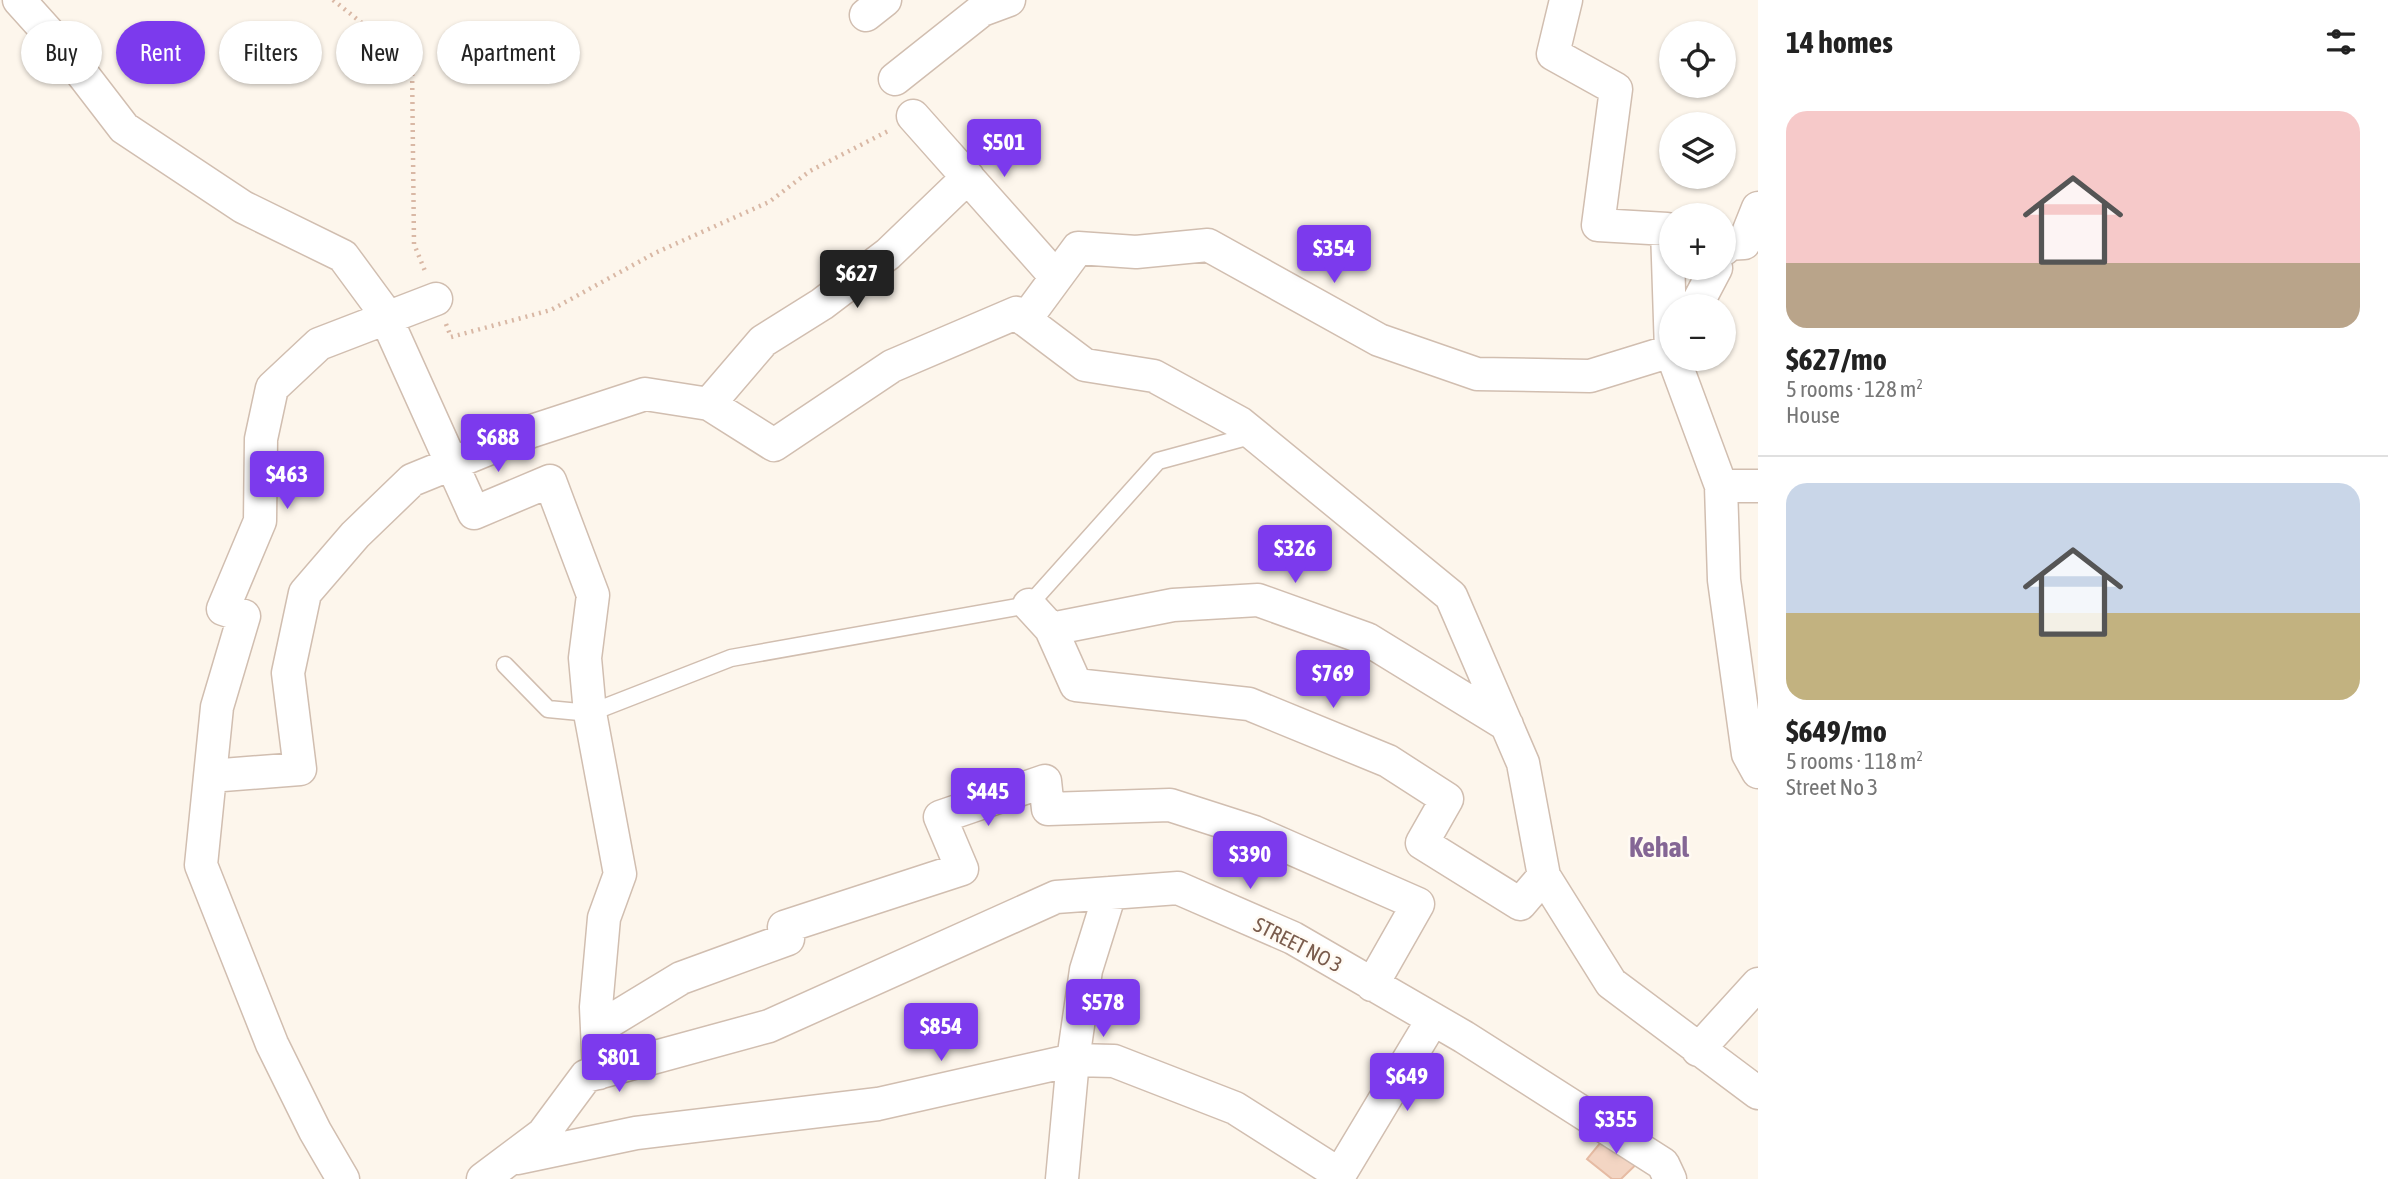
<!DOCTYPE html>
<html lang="en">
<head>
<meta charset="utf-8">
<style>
	body { margin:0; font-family:"Asap Condensed",sans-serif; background:#f2f2f2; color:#222; height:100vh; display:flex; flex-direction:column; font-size:26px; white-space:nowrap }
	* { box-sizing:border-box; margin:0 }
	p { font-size:23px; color:#767676 }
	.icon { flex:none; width:38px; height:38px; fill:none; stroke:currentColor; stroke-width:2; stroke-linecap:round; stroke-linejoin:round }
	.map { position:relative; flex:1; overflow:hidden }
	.panel { display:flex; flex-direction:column; background:#fff; width:630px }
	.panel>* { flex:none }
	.guide { position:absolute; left:21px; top:21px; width:665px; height:63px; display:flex; gap:14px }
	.fabs { position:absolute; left:1659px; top:21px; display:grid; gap:14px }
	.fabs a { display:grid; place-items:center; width:77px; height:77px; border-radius:50%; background:#fff; box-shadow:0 2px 5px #0004; font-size:35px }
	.price { position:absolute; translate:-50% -60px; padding:0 16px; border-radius:7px; background:#7c3aed; color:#fff; font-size:23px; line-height:46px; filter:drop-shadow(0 2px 4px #0008) }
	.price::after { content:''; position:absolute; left:50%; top:42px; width:21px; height:16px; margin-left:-10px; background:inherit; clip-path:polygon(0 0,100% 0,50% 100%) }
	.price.current { background:#222; color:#fff }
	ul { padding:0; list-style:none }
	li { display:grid; align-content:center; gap:14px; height:371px; padding:0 28px }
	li+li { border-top:2px solid #e0e0e0 }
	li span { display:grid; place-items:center; height:217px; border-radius:21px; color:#555 }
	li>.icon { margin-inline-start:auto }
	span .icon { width:126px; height:126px; fill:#fffc; stroke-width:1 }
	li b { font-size:30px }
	h2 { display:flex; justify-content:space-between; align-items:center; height:84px; padding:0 28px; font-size:30px }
	.tag { padding:0 24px; border-radius:32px; background:#fff; box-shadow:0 2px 5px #0004; font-size:24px; line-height:63px }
	.tag.current { background:#7c3aed; color:#fff }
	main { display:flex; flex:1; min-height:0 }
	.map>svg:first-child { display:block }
	.building { fill:#f3d5c3; stroke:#e6bba3; stroke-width:2 }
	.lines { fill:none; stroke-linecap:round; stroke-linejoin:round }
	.lane-casing { stroke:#d1beb0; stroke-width:19 }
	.street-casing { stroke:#d1beb0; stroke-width:35 }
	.path { stroke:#d9b8a5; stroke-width:4.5; stroke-dasharray:2 5; stroke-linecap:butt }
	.lane { stroke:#fff; stroke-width:16 }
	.street { stroke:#fff; stroke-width:32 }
	.labels { text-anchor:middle; stroke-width:5; stroke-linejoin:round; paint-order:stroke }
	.street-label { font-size:21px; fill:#7a5c4d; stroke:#fffaf3 }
	.district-label { font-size:28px; font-weight:bold; fill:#846695; stroke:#fffaf3 }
</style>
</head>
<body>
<main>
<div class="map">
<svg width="1758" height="1179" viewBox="0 0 1758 1179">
	<rect width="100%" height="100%" fill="#fdf6ec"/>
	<path class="building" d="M 1610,1131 L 1647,1154 L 1621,1179 L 1612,1179 L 1587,1159 Z"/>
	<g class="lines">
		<defs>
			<path id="lane" d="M 505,665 L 548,709 L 590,713 L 731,658 L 1029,605 L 1158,461 L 1254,435"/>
			<path id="street" d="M 19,0 L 64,50 L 124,128 L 243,207 L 343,256 L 382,309 L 474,513 L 550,481 L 593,595 L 585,658 L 590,713 L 620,874 L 604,918 L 596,1007 L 599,1073
				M 1566,0 L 1553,54 L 1616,89 L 1598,225 L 1667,229 L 1671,351
				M 866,15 L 885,0
				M 895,79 L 982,10 L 1009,0
				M 913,116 L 1056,277
				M 1724,249 L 1726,244 L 1744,243 L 1758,208
				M 1696,306 L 1716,268
				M 1025,320 L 1078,248 L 1136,252 L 1208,245 L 1379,340 L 1477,374 L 1590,376 L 1671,351
				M 1674,359 L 1721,486 L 1758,486
				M 709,404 L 763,341 L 822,304 L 888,254 L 968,177
				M 1721,486 L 1724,580 L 1748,754 L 1758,772
				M 1029,605 L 1051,629 L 1173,605 L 1258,600 L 1367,639 L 1507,725
				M 1051,629 L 1076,685 L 1249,704 L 1388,761 L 1447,799 L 1422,843 L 1520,904 L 1544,876
				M 210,776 L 217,707 L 244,616 L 223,609 L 260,521 L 261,439 L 272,388 L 319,344 L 436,299
				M 597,1029 L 681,978 L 788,939 L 784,927 L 962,869 L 940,817 L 1045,781 L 1048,809 L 1170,805 L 1254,832 L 1418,904 L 1372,985
				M 1698,1050 L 1758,984
				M 517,1158 L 636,1133 L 878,1104 L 1073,1060 L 1114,1061 L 1235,1108 L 1339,1174
				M 343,1179 L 315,1131 L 272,1044 L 201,865 L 210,776 L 300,769 L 288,673 L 305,593 L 355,535 L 412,480 L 532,431 L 645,394 L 709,404 L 774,445 L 892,366 L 1016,313 L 1085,365 L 1154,376 L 1240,423 L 1451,596 L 1523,763 L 1544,876 L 1611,983 L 1758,1093
				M 483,1179 L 543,1134 L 586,1076 L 769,1026 L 1056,897 L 1178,888 L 1293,938 L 1464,1037 L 1663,1164 L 1670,1179
				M 1062,1179 L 1073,1060 L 1086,970 L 1110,893
				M 1337,1179 L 1433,1019"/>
		</defs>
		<use href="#lane" class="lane-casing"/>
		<use href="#street" class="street-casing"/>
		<path class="path" d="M 333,0 L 412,63 L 414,244 L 425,271
			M 446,324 L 451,337 L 551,310 L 655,253 L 769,202 L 810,171 L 890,130"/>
		<use href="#lane" class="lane"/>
		<use href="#street" class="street"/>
	</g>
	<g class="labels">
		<g class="street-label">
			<text transform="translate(1298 945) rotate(27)" y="7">STREET NO 3</text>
		</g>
		<g class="district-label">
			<text x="1659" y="857">Kehal</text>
		</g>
	</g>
</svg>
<div class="fabs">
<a><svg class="icon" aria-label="locate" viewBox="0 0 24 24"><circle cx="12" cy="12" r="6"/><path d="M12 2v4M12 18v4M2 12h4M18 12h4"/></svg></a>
<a><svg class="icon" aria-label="layers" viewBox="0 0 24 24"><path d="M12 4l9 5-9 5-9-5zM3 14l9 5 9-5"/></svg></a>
<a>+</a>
<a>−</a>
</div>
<b class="price" style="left:1004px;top:179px">$501</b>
<b class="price" style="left:1334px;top:285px">$354</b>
<b class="price current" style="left:857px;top:310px">$627</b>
<b class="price" style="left:498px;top:474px">$688</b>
<b class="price" style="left:287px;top:511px">$463</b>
<b class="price" style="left:1295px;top:585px">$326</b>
<b class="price" style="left:1333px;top:710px">$769</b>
<b class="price" style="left:988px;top:828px">$445</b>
<b class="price" style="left:1250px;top:891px">$390</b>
<b class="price" style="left:1103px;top:1039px">$578</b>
<b class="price" style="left:941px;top:1063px">$854</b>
<b class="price" style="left:619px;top:1094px">$801</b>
<b class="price" style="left:1407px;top:1113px">$649</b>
<b class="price" style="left:1616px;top:1156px">$355</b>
<div class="guide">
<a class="tag">Buy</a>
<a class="tag current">Rent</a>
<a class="tag">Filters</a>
<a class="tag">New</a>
<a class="tag">Apartment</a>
</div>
</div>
<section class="panel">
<h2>14 homes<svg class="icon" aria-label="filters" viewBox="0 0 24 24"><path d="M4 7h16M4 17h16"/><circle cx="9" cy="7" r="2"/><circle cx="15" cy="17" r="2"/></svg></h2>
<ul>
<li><span style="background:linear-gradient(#f6c9c9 70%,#b9a48a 0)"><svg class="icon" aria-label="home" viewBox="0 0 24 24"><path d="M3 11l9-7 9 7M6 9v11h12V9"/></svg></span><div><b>$627/mo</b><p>5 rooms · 128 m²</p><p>House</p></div></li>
<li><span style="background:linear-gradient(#c9d6e8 60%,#c2b280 0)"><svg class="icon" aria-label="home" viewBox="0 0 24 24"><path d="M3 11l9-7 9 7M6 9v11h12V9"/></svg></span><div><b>$649/mo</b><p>5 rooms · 118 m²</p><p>Street No 3</p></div></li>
</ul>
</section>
</main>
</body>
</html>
